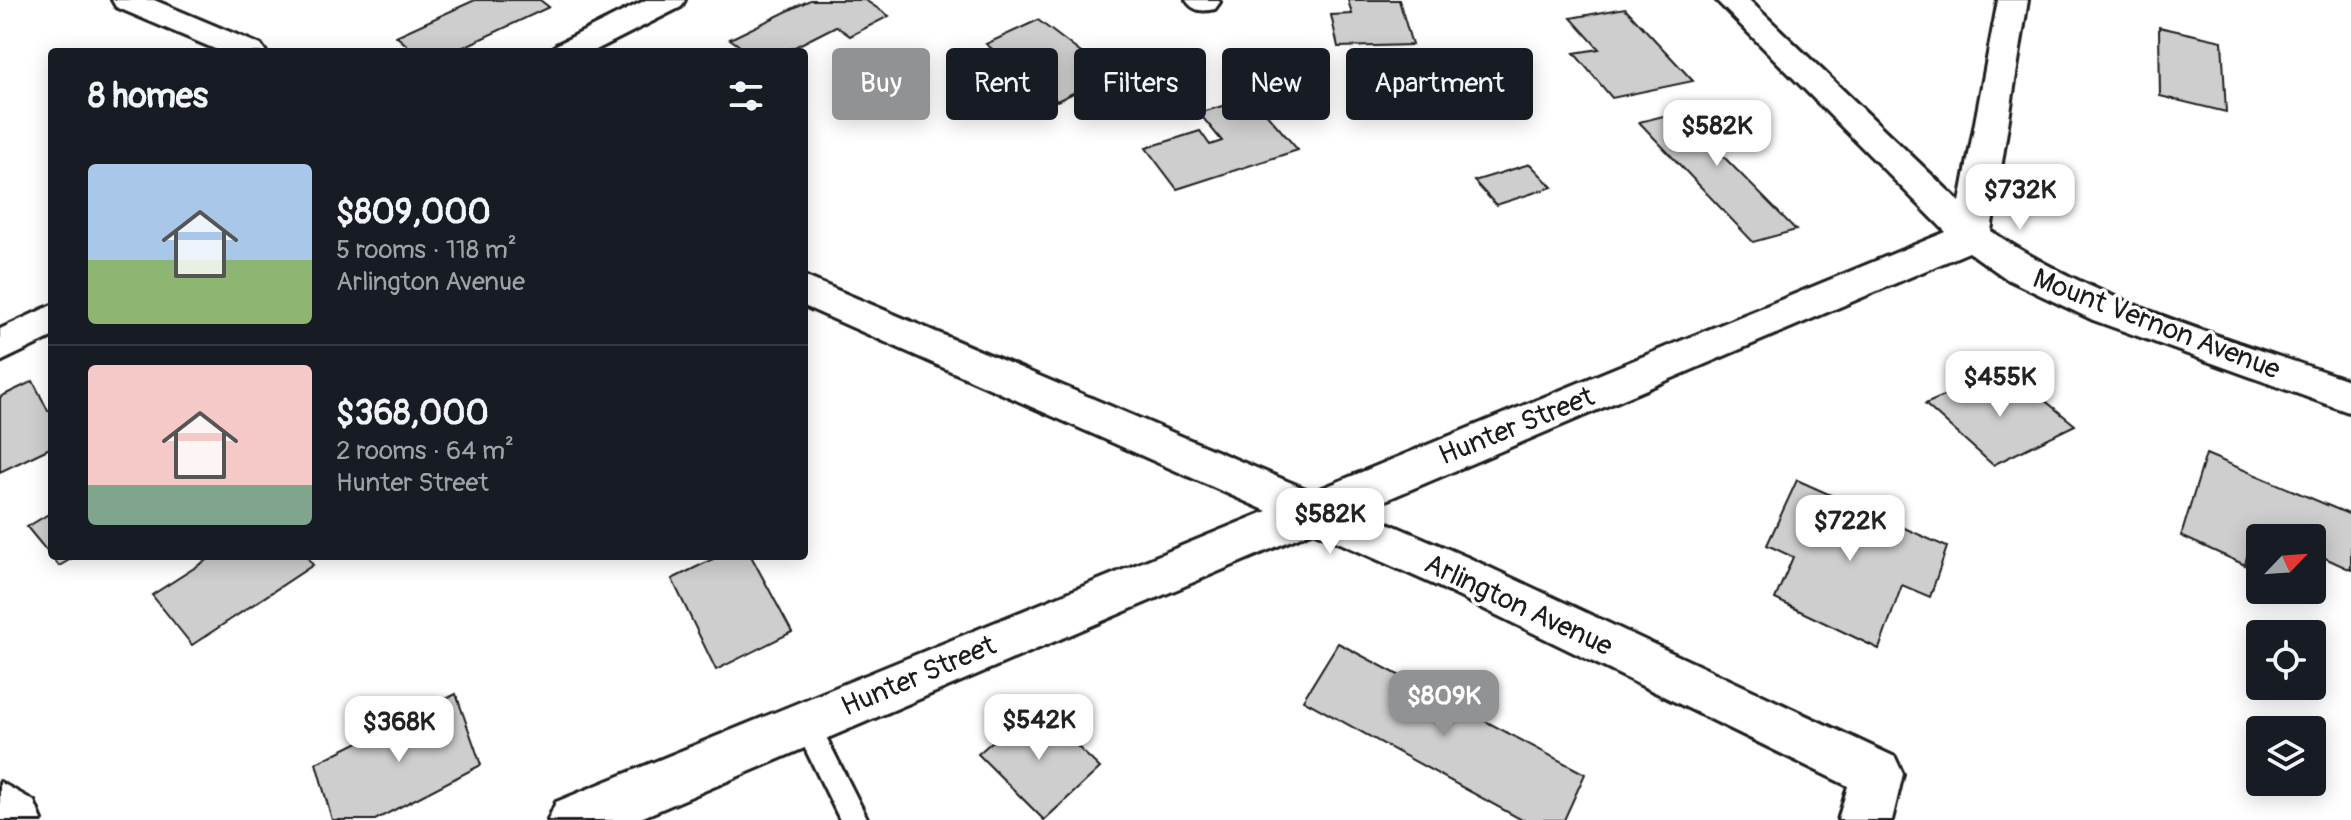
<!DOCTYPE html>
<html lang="en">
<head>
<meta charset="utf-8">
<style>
	body { margin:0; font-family:Pangolin,sans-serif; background:#20242c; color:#f1f3f6; height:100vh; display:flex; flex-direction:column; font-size:30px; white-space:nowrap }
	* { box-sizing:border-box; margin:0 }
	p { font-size:26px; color:#9ea1a6 }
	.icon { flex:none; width:44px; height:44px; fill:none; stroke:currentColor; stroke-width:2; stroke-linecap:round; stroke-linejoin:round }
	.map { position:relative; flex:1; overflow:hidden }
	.panel { position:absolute; left:48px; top:48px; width:760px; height:512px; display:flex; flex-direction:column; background:#171b24; border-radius:8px; box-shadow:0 4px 20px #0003 }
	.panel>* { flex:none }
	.hud { position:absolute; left:832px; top:48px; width:760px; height:72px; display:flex; gap:16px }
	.needle { width:52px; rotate:65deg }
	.fabs { position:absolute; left:2246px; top:524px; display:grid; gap:16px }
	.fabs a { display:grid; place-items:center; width:80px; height:80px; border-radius:8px; background:#171b24; box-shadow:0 4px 20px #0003; font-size:40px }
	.price { position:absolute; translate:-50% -68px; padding:0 18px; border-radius:16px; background:#fff; color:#222; font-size:26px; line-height:52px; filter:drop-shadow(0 2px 4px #0008) }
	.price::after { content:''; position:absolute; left:50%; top:48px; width:24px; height:18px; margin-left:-12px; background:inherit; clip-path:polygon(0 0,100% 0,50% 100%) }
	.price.current { background:#919294; color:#fff }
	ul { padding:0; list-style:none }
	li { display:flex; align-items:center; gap:24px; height:200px; padding:0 40px }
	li+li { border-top:2px solid #363941 }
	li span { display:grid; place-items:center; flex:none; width:224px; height:160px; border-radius:8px; color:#555 }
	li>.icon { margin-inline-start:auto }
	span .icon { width:96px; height:96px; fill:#fffc; stroke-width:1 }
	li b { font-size:34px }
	h2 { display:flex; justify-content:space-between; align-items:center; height:96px; padding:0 40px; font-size:34px }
	.tag { padding:0 28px; border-radius:8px; background:#171b24; box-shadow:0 4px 20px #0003; font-size:28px; line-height:72px }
	.tag.current { background:#919294; color:#fff }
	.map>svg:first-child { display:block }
	.building { fill:#cecece; stroke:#1c1c1c; stroke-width:2 }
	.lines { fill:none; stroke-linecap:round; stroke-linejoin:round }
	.service-casing { stroke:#1c1c1c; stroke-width:6 }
	.minor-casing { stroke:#1c1c1c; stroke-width:6 }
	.primary-casing { stroke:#1c1c1c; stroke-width:6 }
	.service { fill:#fff; fill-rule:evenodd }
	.minor { fill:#fff; fill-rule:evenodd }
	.primary { fill:#fff; fill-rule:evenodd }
	.labels { text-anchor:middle; stroke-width:7; stroke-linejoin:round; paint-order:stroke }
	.street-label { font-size:28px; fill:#1c1c1c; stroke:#fff }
</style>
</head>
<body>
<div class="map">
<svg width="2351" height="820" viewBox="0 0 2351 820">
	<rect width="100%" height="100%" fill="#fff"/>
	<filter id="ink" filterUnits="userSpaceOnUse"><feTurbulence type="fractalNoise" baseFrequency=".0125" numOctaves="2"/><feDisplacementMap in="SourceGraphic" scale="16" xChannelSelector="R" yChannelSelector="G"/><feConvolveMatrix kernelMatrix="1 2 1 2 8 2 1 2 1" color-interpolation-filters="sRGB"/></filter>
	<g filter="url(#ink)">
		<path class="building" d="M 475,0 L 540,0 L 549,7 L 453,52 L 415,52 L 396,36 Z
			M 810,0 L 865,0 L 889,16 L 850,36 L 836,26 L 785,52 L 748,52 L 730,39 Z
			M 1348,0 L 1399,0 L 1412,45 L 1338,47 L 1331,15 L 1352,14 Z
			M 1625,8 L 1693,81 L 1612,98 L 1574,53 L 1599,49 L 1571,18 Z
			M 1038,20 L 1110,75 L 1057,101 L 986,44 Z
			M 2159,27 L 2222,41 L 2226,112 L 2160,96 Z
			M 1252,97 L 1298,150 L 1177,189 L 1146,148 L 1200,131 L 1210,145 L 1222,141 L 1199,113 Z
			M 1712,104 L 1745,136 L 1711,144 L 1796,230 L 1753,242 L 1639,122 Z
			M 1530,164 L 1552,187 L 1496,205 L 1474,181 Z
			M 33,381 L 48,411 L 52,409 L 52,447 L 0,472 L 0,397 Z
			M 2021,381 L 2075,425 L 1993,465 L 1925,404 L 1974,383 L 1989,395 Z
			M 2206,454 L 2351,515 L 2351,570 L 2312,552 L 2312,538 L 2279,538 L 2254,527 L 2245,565 L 2181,536 Z
			M 1797,480 L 1947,547 L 1930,597 L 1902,585 L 1879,649 L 1775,599 L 1793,557 L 1767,545 Z
			M 52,512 L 52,556 L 76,556 L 59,566 L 27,527 Z
			M 213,556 L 306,556 L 313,565 L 192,645 L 152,595 Z
			M 719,556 L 751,556 L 792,632 L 716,670 L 672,579 Z
			M 1338,643 L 1585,774 L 1564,820 L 1522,820 L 1303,700 Z
			M 456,694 L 481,765 L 375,820 L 332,820 L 316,763 Z
			M 1034,705 L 1100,768 L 1044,820 L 978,754 Z"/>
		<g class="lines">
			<defs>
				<path id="service" d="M 805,710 L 814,713 L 868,820 L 840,820 L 792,722 L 796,713 Z"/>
				<path id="minor" d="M 112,0 L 154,0 L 261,45 L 266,52 L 222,52 L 116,7 Z
					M 646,0 L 685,0 L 681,7 L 592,52 L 551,52 L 556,45 Z
					M 1186,0 L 1218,0 L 1220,2 L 1215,9 C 1202,12 1193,11 1186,0 Z
					M 1716,0 L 1749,0 L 1960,202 L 1998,0 L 2028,0 L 1991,231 C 2099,304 2229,338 2351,381 L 2351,413 L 2093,320 L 2007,279 L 1969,252 L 1360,511 L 1469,558 L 1895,757 L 1903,774 L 1892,820 L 1838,820 L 1848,786 L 1437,586 L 1313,531 L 636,820 L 548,820 L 556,802 L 1267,511 L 804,306 L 804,276 L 1313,492 L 1946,232 Z
					M 52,305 L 52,337 L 0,362 L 0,329 Z"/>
				<path id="primary" d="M 0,782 L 34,801 L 42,820 L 0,820 Z"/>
			</defs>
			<use href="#service" class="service-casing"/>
			<use href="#minor" class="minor-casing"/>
			<use href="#primary" class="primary-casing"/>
			<use href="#service" class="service"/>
			<use href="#minor" class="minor"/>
			<use href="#primary" class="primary"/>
		</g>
	</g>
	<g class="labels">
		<g class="street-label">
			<text transform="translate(2157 323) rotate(21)" y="10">Mount Vernon Avenue</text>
			<text transform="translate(1516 425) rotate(-22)" y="10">Hunter Street</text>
			<text transform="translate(1519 604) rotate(25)" y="10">Arlington Avenue</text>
			<text transform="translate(918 675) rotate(-23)" y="10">Hunter Street</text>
		</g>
	</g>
</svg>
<div class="fabs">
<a><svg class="needle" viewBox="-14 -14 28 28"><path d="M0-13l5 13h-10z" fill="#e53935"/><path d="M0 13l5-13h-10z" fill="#9ea1a6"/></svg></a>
<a><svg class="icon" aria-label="locate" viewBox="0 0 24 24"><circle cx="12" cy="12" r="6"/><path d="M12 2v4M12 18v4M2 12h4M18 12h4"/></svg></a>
<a><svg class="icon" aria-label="layers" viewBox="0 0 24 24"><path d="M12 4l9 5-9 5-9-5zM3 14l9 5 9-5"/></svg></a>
</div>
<b class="price" style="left:1717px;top:168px">$582K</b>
<b class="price" style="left:2020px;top:232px">$732K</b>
<b class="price" style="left:2000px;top:419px">$455K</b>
<b class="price" style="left:1330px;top:556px">$582K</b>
<b class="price" style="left:1850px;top:563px">$722K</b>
<b class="price current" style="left:1444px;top:738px">$809K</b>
<b class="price" style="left:1039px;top:762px">$542K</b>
<b class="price" style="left:399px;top:764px">$368K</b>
<div class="hud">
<a class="tag current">Buy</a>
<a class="tag">Rent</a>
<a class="tag">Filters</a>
<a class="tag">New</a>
<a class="tag">Apartment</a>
</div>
<section class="panel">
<h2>8 homes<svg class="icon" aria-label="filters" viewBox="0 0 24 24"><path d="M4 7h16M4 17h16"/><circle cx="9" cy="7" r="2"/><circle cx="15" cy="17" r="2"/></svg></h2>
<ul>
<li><span style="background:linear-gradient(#a9c7e8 60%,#8fb573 0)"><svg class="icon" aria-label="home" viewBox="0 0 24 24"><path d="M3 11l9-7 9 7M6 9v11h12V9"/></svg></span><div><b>$809,000</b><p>5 rooms · 118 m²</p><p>Arlington Avenue</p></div></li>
<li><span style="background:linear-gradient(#f6c9c9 75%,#7fa58c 0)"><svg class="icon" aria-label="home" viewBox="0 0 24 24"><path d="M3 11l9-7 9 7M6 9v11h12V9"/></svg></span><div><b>$368,000</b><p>2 rooms · 64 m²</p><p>Hunter Street</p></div></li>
</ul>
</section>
</div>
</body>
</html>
